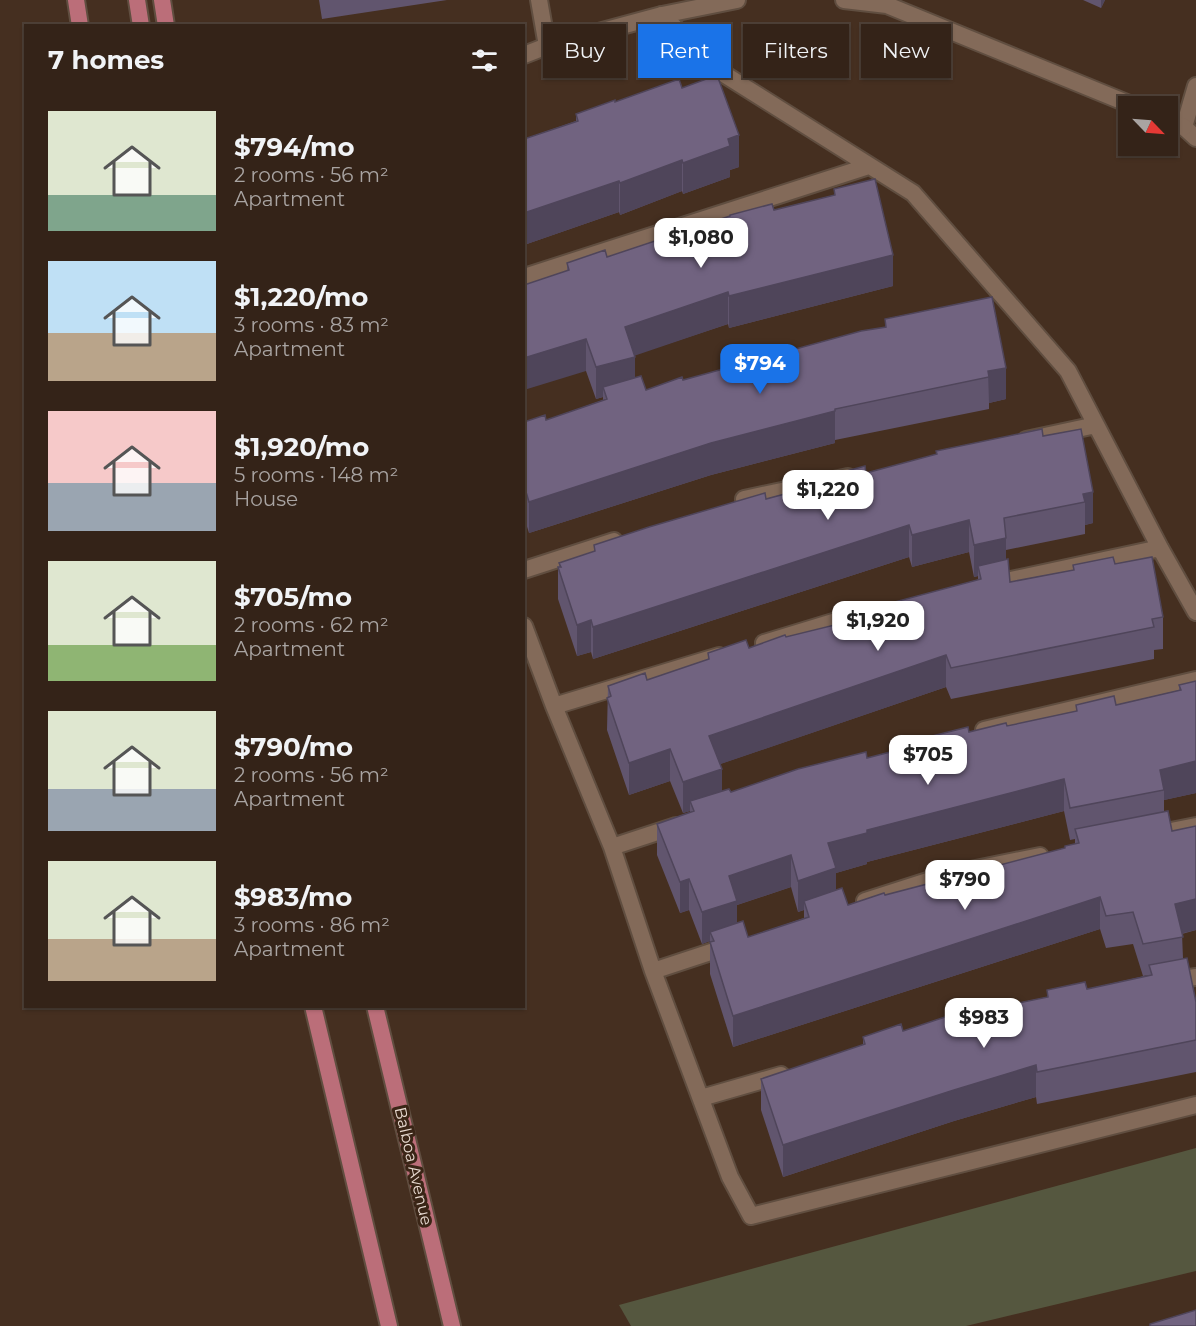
<!DOCTYPE html>
<html lang="en">
<head>
<meta charset="utf-8">
<style>
	body { margin:0; font-family:Montserrat,sans-serif; background:#3f2f25; color:#f1f3f6; height:100vh; display:flex; flex-direction:column; font-size:22px; white-space:nowrap }
	* { box-sizing:border-box; margin:0 }
	p { font-size:20px; color:#a9a4a2 }
	.icon { flex:none; width:33px; height:33px; fill:none; stroke:currentColor; stroke-width:2; stroke-linecap:round; stroke-linejoin:round }
	.map { position:relative; flex:1; overflow:hidden }
	.details { position:absolute; left:24px; top:24px; width:501px; height:984px; display:flex; flex-direction:column; background:#342318; border-radius:0px; box-shadow:0 2px 4px #0004,0 0 0 2px #4e4037 }
	.details>* { flex:none }
	.top-card { position:absolute; left:543px; top:24px; width:562px; height:54px; display:flex; gap:12px }
	.needle { width:39px; rotate:115deg }
	.controls { position:absolute; left:1118px; top:96px; display:grid; gap:12px }
	.controls a { display:grid; place-items:center; width:60px; height:60px; border-radius:0px; background:#342318; box-shadow:0 2px 4px #0004,0 0 0 2px #4e4037; font-size:30px }
	.price { position:absolute; translate:-50% -51px; padding:0 14px; border-radius:12px; background:#fff; color:#222; font-size:20px; line-height:39px; filter:drop-shadow(0 2px 3px #0008) }
	.price::after { content:''; position:absolute; left:50%; top:36px; width:18px; height:14px; margin-left:-9px; background:inherit; clip-path:polygon(0 0,100% 0,50% 100%) }
	.price.active { background:#1a73e8; color:#fff }
	ul { padding:0; list-style:none }
	li { display:flex; align-items:center; gap:18px; height:150px; padding:0 24px }
	li span { display:grid; place-items:center; flex:none; width:168px; height:120px; border-radius:0px; color:#555 }
	li>.icon { margin-inline-start:auto }
	span .icon { width:72px; height:72px; fill:#fffc; stroke-width:1 }
	li b { font-size:26px }
	h2 { display:flex; justify-content:space-between; align-items:center; height:72px; padding:0 24px; font-size:26px }
	.tag { padding:0 21px; border-radius:0px; background:#342318; box-shadow:0 2px 4px #0004,0 0 0 2px #4e4037; font-size:21px; line-height:54px }
	.tag.active { background:#1a73e8; color:#fff }
	.map>svg:first-child { display:block }
	.green { fill:#55573f }
	.lines { fill:none; stroke-linecap:round; stroke-linejoin:round }
	.service-casing { stroke:#604e40; stroke-width:20 }
	.minor-casing { stroke:#604e40; stroke-width:20 }
	.tertiary-casing { stroke:#604e40; stroke-width:20 }
	.primary-casing { stroke:#604e40; stroke-width:20 }
	.service { stroke:#836a59; stroke-width:16 }
	.minor { stroke:#836a59; stroke-width:16 }
	.tertiary { stroke:#836a59; stroke-width:16 }
	.primary { stroke:#bb6e79; stroke-width:16 }
	.wall { fill:#61556e; fill-rule:evenodd }
	.shaded-wall { fill:#4f455a }
	.building { fill:#716380; stroke:#4f455a; stroke-width:1.5 }
	.labels { text-anchor:middle; stroke-width:6; stroke-linejoin:round; paint-order:stroke }
	.street-label { font-size:16px; fill:#e8dad1; stroke:#3a2516 }
</style>
</head>
<body>
<div class="map">
<svg width="1196" height="1326" viewBox="0 0 1196 1326">
	<rect width="100%" height="100%" fill="#452f20"/>
	<path class="green" d="M 1196,1148 L 1196,1271 L 966,1326 L 631,1326 L 619,1305 Z"/>
	<g class="lines">
		<defs>
			<path id="service" d="M 662,15 L 719,71 L 913,193 L 1068,371 L 1160,548 L 1196,612
				M 1196,86 L 1184,127 L 1196,138
				M 524,277 L 869,166
				M 1026,440 L 1096,425
				M 744,499 L 848,477
				M 524,570 L 614,541
				M 988,585 L 1160,548
				M 524,626 L 554,706 L 612,847 L 653,971 L 730,1177 L 751,1216 L 1196,1105
				M 764,643 L 866,612
				M 554,706 L 719,656
				M 984,730 L 1196,680
				M 1151,835 L 1196,826
				M 612,847 L 676,826
				M 865,901 L 946,875 L 1040,856
				M 653,971 L 729,946
				M 1170,981 L 1196,977
				M 701,1098 L 781,1075"/>
			<path id="minor" d="M 844,0 L 887,5 L 1134,106
				M 547,46 L 662,15 L 737,0
				M 1167,120 L 1184,127"/>
			<path id="tertiary" d="M 524,55 L 547,46 L 539,0"/>
			<path id="primary" d="M 76,0 L 80,26
				M 137,0 L 141,26
				M 162,0 L 166,26
				M 313,1006 L 389,1326
				M 375,1006 L 452,1326"/>
		</defs>
		<use href="#service" class="service-casing"/>
		<use href="#minor" class="minor-casing"/>
		<use href="#tertiary" class="tertiary-casing"/>
		<use href="#primary" class="primary-casing"/>
		<use href="#service" class="service"/>
		<use href="#minor" class="minor"/>
		<use href="#tertiary" class="tertiary"/>
		<use href="#primary" class="primary"/>
	</g>
	<path class="wall" d="M 319,0 L 447,0 L 322,19 Z
		M 1083,0 L 1105,0 L 1101,8 Z
		M 682,88 L 739,167 L 730,170 L 730,177 L 683,194 L 682,191 L 620,215 L 619,212 L 524,245 L 524,139 L 576,121 L 576,114 L 615,102 Z
		M 834,189 L 893,286 L 729,328 L 728,324 L 634,355 L 635,378 L 646,390 L 885,327 L 885,319 L 992,297 L 1006,399 L 989,403 L 989,409 L 835,440 L 835,443 L 711,475 L 529,533 L 524,517 L 524,422 L 546,420 L 603,400 L 603,397 L 596,399 L 586,371 L 567,271 L 567,263 L 607,257 L 774,210 L 834,195 Z
		M 1081,429 L 1093,523 L 1085,525 L 1085,534 L 1006,550 L 1006,560 L 1010,582 L 1073,570 L 1073,565 L 1115,564 L 1163,617 L 1163,649 L 1154,650 L 1154,659 L 951,699 L 946,687 L 720,764 L 722,791 L 731,792 L 928,743 L 928,737 L 969,732 L 1007,726 L 1076,711 L 1076,705 L 1116,705 L 1179,690 L 1179,685 L 1196,681 L 1196,793 L 1164,800 L 1164,811 L 1172,831 L 1196,826 L 1196,930 L 1182,934 L 1183,958 L 1196,1002 L 1196,1072 L 1037,1104 L 1036,1097 L 954,1121 L 783,1177 L 761,1110 L 761,1079 L 863,1045 L 863,1037 L 903,1031 L 974,1012 L 1047,997 L 1047,990 L 1087,989 L 1149,975 L 1143,976 L 1133,944 L 1106,948 L 1100,929 L 733,1047 L 710,974 L 710,941 L 702,944 L 689,910 L 680,913 L 657,855 L 657,824 L 690,812 L 690,811 L 683,813 L 670,781 L 629,795 L 607,730 L 608,686 L 647,680 L 708,660 L 708,653 L 749,648 L 846,622 L 846,615 L 978,580 L 978,576 L 974,577 L 969,552 L 912,567 L 909,557 L 593,659 L 591,652 L 577,656 L 558,599 L 558,567 L 559,567 L 559,563 L 594,552 L 594,545 L 828,482 L 828,476 L 866,473 L 936,455 L 936,451 L 1043,436 ZM 1064,811 L 1070,840 L 1075,839 L 1075,844 L 1065,849 L 848,905 L 836,890 L 836,873 L 867,864 L 867,862 ZM 791,887 L 798,912 L 804,910 L 804,918 L 748,937 L 737,923 L 737,905 Z"/>
	<path class="shaded-wall" d="M 1101,0 L 1105,0 L 1101,8 Z
		M 739,135 L 739,167 L 730,170 L 730,177 L 683,194 L 683,163 L 728,139 Z
		M 682,160 L 682,191 L 620,215 L 620,183 Z
		M 619,181 L 619,212 L 524,245 L 524,213 Z
		M 893,255 L 893,286 L 729,328 L 729,296 Z
		M 728,292 L 728,324 L 625,359 L 625,327 Z
		M 586,339 L 586,371 L 524,390 L 524,358 Z
		M 635,357 L 635,388 L 603,387 L 603,397 L 596,399 L 596,367 Z
		M 1006,368 L 1006,399 L 989,403 L 988,371 Z
		M 835,411 L 835,443 L 711,475 L 529,533 L 529,502 L 711,443 Z
		M 1093,492 L 1093,523 L 1085,525 L 1085,502 L 1083,494 Z
		M 969,520 L 969,552 L 912,567 L 912,535 Z
		M 909,525 L 909,557 L 593,659 L 593,627 Z
		M 1006,538 L 1006,570 L 978,566 L 978,576 L 974,577 L 974,545 Z
		M 591,620 L 591,652 L 577,656 L 577,625 Z
		M 946,655 L 946,687 L 709,768 L 709,736 Z
		M 670,749 L 670,781 L 629,795 L 629,763 Z
		M 1196,761 L 1196,793 L 1164,800 L 1164,790 L 1160,770 Z
		M 722,769 L 722,801 L 690,801 L 690,811 L 683,813 L 683,782 Z
		M 1064,779 L 1064,811 L 867,862 L 867,864 L 836,873 L 836,900 L 804,901 L 804,910 L 798,912 L 798,881 L 828,843 L 867,830 Z
		M 791,855 L 791,887 L 737,905 L 737,932 L 710,932 L 710,941 L 702,944 L 702,912 L 729,876 Z
		M 689,879 L 689,910 L 680,913 L 680,882 Z
		M 1100,897 L 1100,929 L 733,1047 L 733,1016 Z
		M 1196,899 L 1196,930 L 1175,935 L 1175,904 Z
		M 1036,1065 L 1036,1097 L 954,1121 L 783,1177 L 783,1145 L 954,1090 Z"/>
	<path class="building" d="M 717,75 L 739,135 L 728,139 L 730,146 L 683,163 L 682,160 L 620,183 L 619,181 L 524,213 L 524,139 L 578,121 L 576,114 L 615,100 L 615,102 L 679,79 L 682,88 Z
		M 875,179 L 893,255 L 729,296 L 728,292 L 625,327 L 635,357 L 596,367 L 586,339 L 524,358 L 524,285 L 569,270 L 567,263 L 605,250 L 607,257 L 730,216 L 730,215 L 772,204 L 774,210 L 835,195 L 834,189 Z
		M 992,297 L 1006,368 L 988,371 L 989,377 L 835,409 L 835,411 L 711,443 L 529,502 L 524,485 L 524,422 L 545,415 L 546,420 L 607,399 L 603,387 L 641,376 L 646,390 L 682,377 L 683,380 L 861,331 L 886,327 L 885,319 Z
		M 1042,429 L 1043,436 L 1081,429 L 1093,492 L 1083,494 L 1085,502 L 1004,518 L 1006,538 L 974,545 L 969,520 L 912,535 L 909,525 L 593,627 L 591,620 L 577,625 L 558,567 L 561,567 L 559,563 L 595,551 L 594,545 L 649,527 L 765,493 L 766,499 L 830,482 L 828,476 L 865,466 L 866,473 L 937,454 L 936,451 Z
		M 1113,557 L 1115,564 L 1152,557 L 1163,617 L 1152,619 L 1154,627 L 951,668 L 946,655 L 709,736 L 722,769 L 683,782 L 670,749 L 629,763 L 607,698 L 611,696 L 608,686 L 645,673 L 647,680 L 709,659 L 708,653 L 746,640 L 749,648 L 785,635 L 786,637 L 847,622 L 846,615 L 981,579 L 978,566 L 1008,559 L 1010,582 L 1074,570 L 1073,565 Z
		M 1196,681 L 1196,761 L 1160,770 L 1164,790 L 1070,808 L 1064,779 L 867,830 L 867,833 L 828,843 L 836,868 L 798,881 L 791,855 L 729,876 L 737,901 L 702,912 L 689,879 L 680,882 L 657,824 L 694,811 L 690,801 L 729,789 L 731,792 L 798,769 L 866,752 L 867,758 L 929,742 L 928,737 L 968,727 L 969,732 L 1006,723 L 1007,726 L 1077,711 L 1076,705 L 1114,696 L 1116,705 L 1181,690 L 1179,685 Z
		M 1168,811 L 1172,831 L 1196,826 L 1196,899 L 1175,904 L 1183,937 L 1143,944 L 1133,912 L 1106,916 L 1100,897 L 733,1016 L 710,942 L 714,941 L 710,932 L 743,921 L 748,937 L 809,917 L 804,901 L 842,888 L 848,905 L 884,893 L 885,895 L 1065,848 L 1065,846 L 1079,843 L 1075,829 Z
		M 1187,958 L 1196,1002 L 1196,1040 L 1037,1072 L 1036,1065 L 954,1090 L 783,1145 L 761,1079 L 865,1044 L 863,1037 L 901,1024 L 903,1031 L 972,1008 L 974,1012 L 1048,997 L 1047,990 L 1085,982 L 1087,989 L 1152,975 L 1149,965 Z
		M 1196,1310 L 1196,1326 L 1150,1326 L 1150,1324 Z"/>
	<g class="labels">
		<g class="street-label">
			<text transform="translate(414 1166) rotate(77)" y="6">Balboa Avenue</text>
		</g>
	</g>
</svg>
<div class="controls">
<a><svg class="needle" viewBox="-14 -14 28 28"><path d="M0-13l5 13h-10z" fill="#e53935"/><path d="M0 13l5-13h-10z" fill="#a9a4a2"/></svg></a>
</div>
<b class="price" style="left:701px;top:269px">$1,080</b>
<b class="price active" style="left:760px;top:395px">$794</b>
<b class="price" style="left:828px;top:521px">$1,220</b>
<b class="price" style="left:878px;top:652px">$1,920</b>
<b class="price" style="left:928px;top:786px">$705</b>
<b class="price" style="left:965px;top:911px">$790</b>
<b class="price" style="left:984px;top:1049px">$983</b>
<div class="top-card">
<a class="tag">Buy</a>
<a class="tag active">Rent</a>
<a class="tag">Filters</a>
<a class="tag">New</a>
</div>
<section class="details">
<h2>7 homes<svg class="icon" aria-label="filters" viewBox="0 0 24 24"><path d="M4 7h16M4 17h16"/><circle cx="9" cy="7" r="2"/><circle cx="15" cy="17" r="2"/></svg></h2>
<ul>
<li><span style="background:linear-gradient(#dfe7d0 70%,#7fa58c 0)"><svg class="icon" aria-label="home" viewBox="0 0 24 24"><path d="M3 11l9-7 9 7M6 9v11h12V9"/></svg></span><div><b>$794/mo</b><p>2 rooms · 56 m²</p><p>Apartment</p></div></li>
<li><span style="background:linear-gradient(#bfe0f5 60%,#b9a48a 0)"><svg class="icon" aria-label="home" viewBox="0 0 24 24"><path d="M3 11l9-7 9 7M6 9v11h12V9"/></svg></span><div><b>$1,220/mo</b><p>3 rooms · 83 m²</p><p>Apartment</p></div></li>
<li><span style="background:linear-gradient(#f6c9c9 60%,#9aa5b1 0)"><svg class="icon" aria-label="home" viewBox="0 0 24 24"><path d="M3 11l9-7 9 7M6 9v11h12V9"/></svg></span><div><b>$1,920/mo</b><p>5 rooms · 148 m²</p><p>House</p></div></li>
<li><span style="background:linear-gradient(#dfe7d0 70%,#8fb573 0)"><svg class="icon" aria-label="home" viewBox="0 0 24 24"><path d="M3 11l9-7 9 7M6 9v11h12V9"/></svg></span><div><b>$705/mo</b><p>2 rooms · 62 m²</p><p>Apartment</p></div></li>
<li><span style="background:linear-gradient(#dfe7d0 65%,#9aa5b1 0)"><svg class="icon" aria-label="home" viewBox="0 0 24 24"><path d="M3 11l9-7 9 7M6 9v11h12V9"/></svg></span><div><b>$790/mo</b><p>2 rooms · 56 m²</p><p>Apartment</p></div></li>
<li><span style="background:linear-gradient(#dfe7d0 65%,#b9a48a 0)"><svg class="icon" aria-label="home" viewBox="0 0 24 24"><path d="M3 11l9-7 9 7M6 9v11h12V9"/></svg></span><div><b>$983/mo</b><p>3 rooms · 86 m²</p><p>Apartment</p></div></li>
</ul>
</section>
</div>
</body>
</html>
